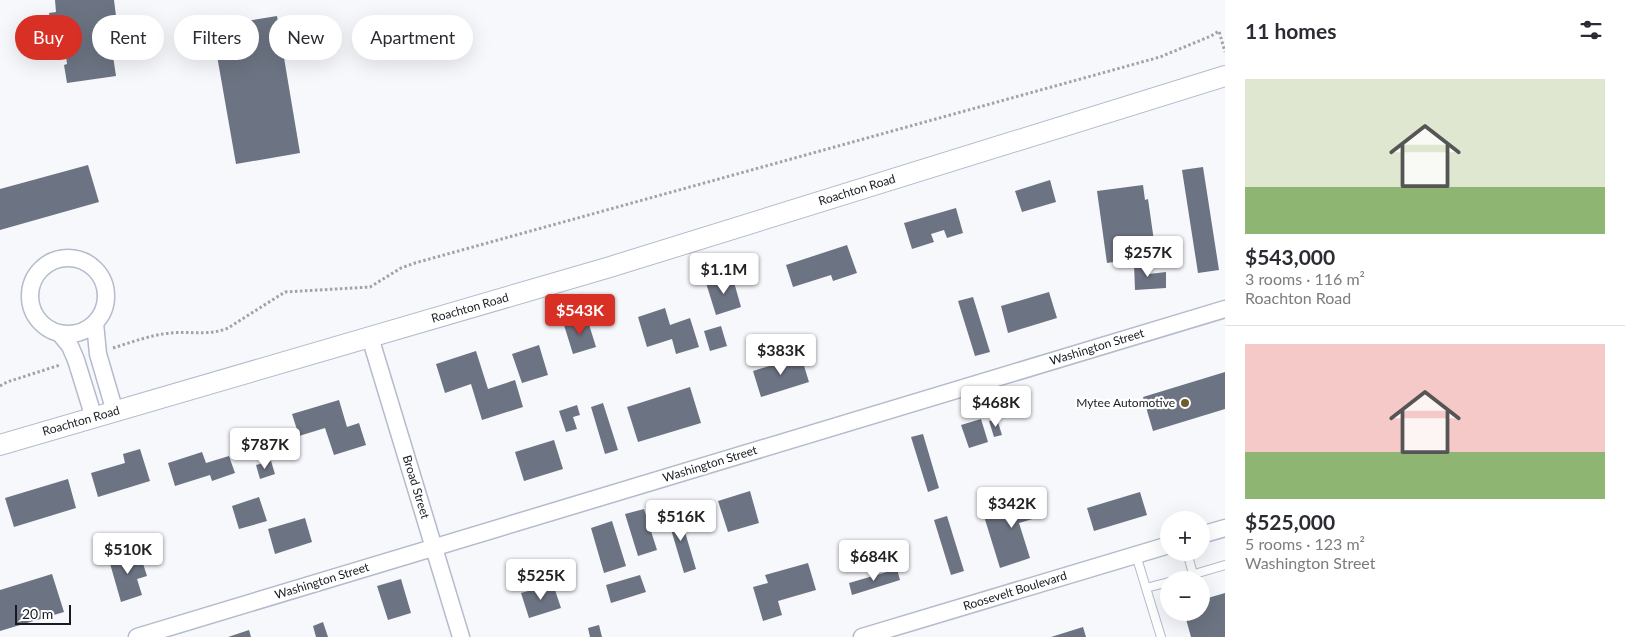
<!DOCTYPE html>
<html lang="en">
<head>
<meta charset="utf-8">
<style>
	body { margin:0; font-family:Lato,sans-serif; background:#f2f2f3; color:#2b2b33; height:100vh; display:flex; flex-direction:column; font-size:19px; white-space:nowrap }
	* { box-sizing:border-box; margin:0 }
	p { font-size:16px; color:#7c7c81 }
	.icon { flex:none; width:28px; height:28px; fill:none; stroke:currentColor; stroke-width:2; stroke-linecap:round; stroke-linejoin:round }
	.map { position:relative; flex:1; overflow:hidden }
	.details { display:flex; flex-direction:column; background:#fff; width:400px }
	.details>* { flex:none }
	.top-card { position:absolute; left:15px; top:15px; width:475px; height:45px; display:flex; gap:10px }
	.buttons { position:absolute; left:1160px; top:511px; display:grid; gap:10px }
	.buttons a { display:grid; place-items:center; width:50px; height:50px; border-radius:50%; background:#fff; box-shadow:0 5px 20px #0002; font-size:25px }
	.scale { position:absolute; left:15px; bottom:12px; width:56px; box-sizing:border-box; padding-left:5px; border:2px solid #181b21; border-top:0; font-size:14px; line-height:18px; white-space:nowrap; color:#181b21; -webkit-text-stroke:4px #fff; paint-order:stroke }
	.price { position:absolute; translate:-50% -42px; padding:0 11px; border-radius:5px; background:#fff; color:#222; font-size:16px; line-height:32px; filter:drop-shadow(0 1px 2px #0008) }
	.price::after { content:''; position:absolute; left:50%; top:30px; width:15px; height:11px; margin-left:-8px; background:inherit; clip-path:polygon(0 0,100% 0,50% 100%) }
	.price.active { background:#d93025; color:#fff }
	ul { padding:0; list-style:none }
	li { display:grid; align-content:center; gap:10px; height:265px; padding:0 20px }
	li+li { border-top:1px solid #e1e1e2 }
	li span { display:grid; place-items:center; height:155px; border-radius:0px; color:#555 }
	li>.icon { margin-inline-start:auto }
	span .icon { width:90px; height:90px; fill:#fffc; stroke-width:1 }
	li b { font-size:21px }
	h2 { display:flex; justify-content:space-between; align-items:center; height:60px; padding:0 20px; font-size:21px }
	.chip { padding:0 18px; border-radius:22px; background:#fff; box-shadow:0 5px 20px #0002; font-size:18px; line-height:45px }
	.chip.active { background:#d93025; color:#fff }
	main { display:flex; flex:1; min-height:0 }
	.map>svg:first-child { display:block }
	.building { fill:#6c7382 }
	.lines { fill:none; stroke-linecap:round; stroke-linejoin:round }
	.service-casing { stroke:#b3bbcc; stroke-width:10 }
	.minor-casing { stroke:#b3bbcc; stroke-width:19 }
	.tertiary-casing { stroke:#b3bbcc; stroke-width:22 }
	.path { stroke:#a1a3a8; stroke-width:3; stroke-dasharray:2.5 2.5; stroke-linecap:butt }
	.service { stroke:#fff; stroke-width:8 }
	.minor { stroke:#fff; stroke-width:16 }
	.tertiary { stroke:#fff; stroke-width:20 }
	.poi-dot { fill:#705b2a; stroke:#fff; stroke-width:2 }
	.labels { text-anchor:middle; stroke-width:4.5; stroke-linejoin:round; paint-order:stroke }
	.street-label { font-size:12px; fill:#181b21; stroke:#fff }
	.poi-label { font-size:12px; fill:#181b21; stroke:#fff; text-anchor:end }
</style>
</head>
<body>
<main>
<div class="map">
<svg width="1225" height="637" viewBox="0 0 1225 637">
	<rect width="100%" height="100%" fill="#f7f8fc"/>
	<path class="building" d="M 55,0 L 114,0 L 116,16 L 110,17 L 111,23 L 116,23 L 120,47 L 115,48 L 116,56 L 113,56 L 116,76 L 67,83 L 64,65 L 67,64 L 66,56 L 60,57 L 56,31 L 63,30 L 62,24 L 51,26 L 49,13 L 56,12 Z
		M 277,16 L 300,153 L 236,164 L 216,50 L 227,48 L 223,25 Z
		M 88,165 L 99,202 L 0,230 L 0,189 Z
		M 1203,167 L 1219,270 L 1198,273 L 1182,170 Z
		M 1050,180 L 1056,202 L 1022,212 L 1015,191 Z
		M 1143,185 L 1145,200 L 1148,199 L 1154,241 L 1151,241 L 1154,256 L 1107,263 L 1097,191 Z
		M 956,208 L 963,233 L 947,238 L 944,230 L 931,234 L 934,242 L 912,249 L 904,223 Z
		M 847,245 L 857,273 L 833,281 L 831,275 L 793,287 L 786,265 Z
		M 1134,263 L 1148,263 L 1149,274 L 1166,272 L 1166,288 L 1135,290 Z
		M 732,275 L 741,307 L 716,315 L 706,283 Z
		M 1049,292 L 1057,318 L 1008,333 L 1001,306 Z
		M 973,297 L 990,352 L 975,356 L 958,301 Z
		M 665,308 L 670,325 L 690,318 L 699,347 L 676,354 L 672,339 L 647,347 L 638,317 Z
		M 587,318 L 596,347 L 573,354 L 564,325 Z
		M 721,326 L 727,346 L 710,351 L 704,331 Z
		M 539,345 L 548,375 L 522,383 L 512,354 Z
		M 476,351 L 488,389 L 515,380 L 523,407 L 482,420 L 471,384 L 445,393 L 436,364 Z
		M 801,356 L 809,382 L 761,397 L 753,371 Z
		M 1225,372 L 1225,409 L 1153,431 L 1143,397 Z
		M 690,387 L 701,423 L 638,442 L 627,407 Z
		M 339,400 L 347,427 L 359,423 L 366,445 L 334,455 L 325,428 L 299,436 L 292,414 Z
		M 603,403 L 618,450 L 605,454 L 591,407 Z
		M 577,405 L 580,415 L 573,417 L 577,429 L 566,432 L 559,411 Z
		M 981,419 L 988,442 L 969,448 L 961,425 Z
		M 997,419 L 1002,435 L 994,437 L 989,421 Z
		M 923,434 L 939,488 L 928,492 L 911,437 Z
		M 554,440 L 563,469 L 524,481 L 515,452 Z
		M 140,449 L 150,481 L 98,497 L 91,473 L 125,463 L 123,454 Z
		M 202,452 L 206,463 L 229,456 L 235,473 L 212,481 L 210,475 L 175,486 L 168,463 Z
		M 271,461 L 275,474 L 260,479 L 256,465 Z
		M 68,479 L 76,508 L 14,527 L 5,498 Z
		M 750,491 L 759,523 L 728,532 L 718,501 Z
		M 1140,492 L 1147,515 L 1094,531 L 1087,508 Z
		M 1040,495 L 1046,515 L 1019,523 L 1030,558 L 1000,568 L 983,513 Z
		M 259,497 L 267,521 L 239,529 L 232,506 Z
		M 644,509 L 657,550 L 638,556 L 625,514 Z
		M 679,512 L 696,569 L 684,573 L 667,516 Z
		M 947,516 L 964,571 L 951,575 L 934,520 Z
		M 305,518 L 312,542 L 275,554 L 268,529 Z
		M 612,521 L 626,566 L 604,573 L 591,528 Z
		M 139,551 L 147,576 L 137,579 L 142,595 L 121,602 L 109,560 Z
		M 808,563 L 816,590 L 778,601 L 782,615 L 763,621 L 753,587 L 768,583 L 765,575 Z
		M 897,569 L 900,580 L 852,595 L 849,583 Z
		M 52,574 L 64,612 L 0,631 L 0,590 Z
		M 640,575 L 646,592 L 611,603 L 606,585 Z
		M 401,579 L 411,613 L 388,620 L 377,586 Z
		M 553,584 L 561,608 L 529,618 L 521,593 Z
		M 1225,593 L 1225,637 L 1191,637 L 1184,612 L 1201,612 L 1201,600 Z
		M 323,622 L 328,637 L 316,637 L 313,626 Z
		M 599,625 L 602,637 L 590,637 L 588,628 Z
		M 1083,627 L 1086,637 L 1051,637 Z
		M 249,630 L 251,637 L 228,637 Z"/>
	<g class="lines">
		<defs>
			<path id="service" d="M 1187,552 L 1193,574
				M 1136,555 L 1146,588
				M 1174,580 L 1225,565
				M 1161,637 L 1146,588 L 1169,582"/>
			<path id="minor" d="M30 296a38 38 0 1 1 76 0a38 38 0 1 1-76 0Z
				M 95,323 L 98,354 L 115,412
				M 60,334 L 70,346 L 76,360 L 94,418
				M 370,337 L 461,637
				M 1201,535 L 1225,528
				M 137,637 L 1225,309
				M 862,637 L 1169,545"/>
			<path id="tertiary" d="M 0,445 L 610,267 L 1225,76"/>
		</defs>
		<use href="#service" class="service-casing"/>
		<use href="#minor" class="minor-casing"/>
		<use href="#tertiary" class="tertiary-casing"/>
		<path class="path" d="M 113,348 C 132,342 151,335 170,333 C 190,331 210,336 228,328 L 285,292 L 370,287 L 401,268 L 415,263 L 1160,57 L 1211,36 L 1219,31 L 1225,52
			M 0,386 L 7,382 L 60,365"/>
		<use href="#service" class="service"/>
		<use href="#minor" class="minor"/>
		<use href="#tertiary" class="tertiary"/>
	</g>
	<circle class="poi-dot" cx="1185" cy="403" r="5"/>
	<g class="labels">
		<g class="street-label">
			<text transform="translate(857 190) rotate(-17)" y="4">Roachton Road</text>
			<text transform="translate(470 308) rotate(-16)" y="4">Roachton Road</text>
			<text transform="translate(1097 347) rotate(-17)" y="4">Washington Street</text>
			<text transform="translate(81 421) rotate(-16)" y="4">Roachton Road</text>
			<text transform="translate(710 464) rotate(-17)" y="4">Washington Street</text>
			<text transform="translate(416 487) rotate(73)" y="4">Broad Street</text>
			<text transform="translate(322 581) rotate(-17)" y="4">Washington Street</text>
			<text transform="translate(1015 591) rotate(-17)" y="4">Roosevelt Boulevard</text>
		</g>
		<g class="poi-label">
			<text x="1175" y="407">Mytee Automotive</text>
		</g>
	</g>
</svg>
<div class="buttons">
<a>+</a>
<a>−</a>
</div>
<div class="scale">20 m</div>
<b class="price" style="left:1148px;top:278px">$257K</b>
<b class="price" style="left:724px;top:295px">$1.1M</b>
<b class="price active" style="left:580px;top:336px">$543K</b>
<b class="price" style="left:781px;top:376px">$383K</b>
<b class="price" style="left:996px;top:428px">$468K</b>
<b class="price" style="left:265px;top:470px">$787K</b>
<b class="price" style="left:1012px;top:529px">$342K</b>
<b class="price" style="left:681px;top:542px">$516K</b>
<b class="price" style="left:128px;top:575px">$510K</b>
<b class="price" style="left:874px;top:582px">$684K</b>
<b class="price" style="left:541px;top:601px">$525K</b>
<div class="top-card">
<a class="chip active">Buy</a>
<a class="chip">Rent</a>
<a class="chip">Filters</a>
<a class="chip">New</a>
<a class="chip">Apartment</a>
</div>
</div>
<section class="details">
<h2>11 homes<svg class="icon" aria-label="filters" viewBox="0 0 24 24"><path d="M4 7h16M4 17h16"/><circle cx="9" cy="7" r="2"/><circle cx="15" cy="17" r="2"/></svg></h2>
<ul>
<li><span style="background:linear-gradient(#dfe7d0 70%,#8fb573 0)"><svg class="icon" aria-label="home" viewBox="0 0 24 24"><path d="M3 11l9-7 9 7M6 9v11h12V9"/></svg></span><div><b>$543,000</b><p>3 rooms · 116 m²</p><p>Roachton Road</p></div></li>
<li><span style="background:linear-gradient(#f6c9c9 70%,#8fb573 0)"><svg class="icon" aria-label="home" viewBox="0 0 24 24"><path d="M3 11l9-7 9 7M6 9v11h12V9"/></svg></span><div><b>$525,000</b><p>5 rooms · 123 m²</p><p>Washington Street</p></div></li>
</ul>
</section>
</main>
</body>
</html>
